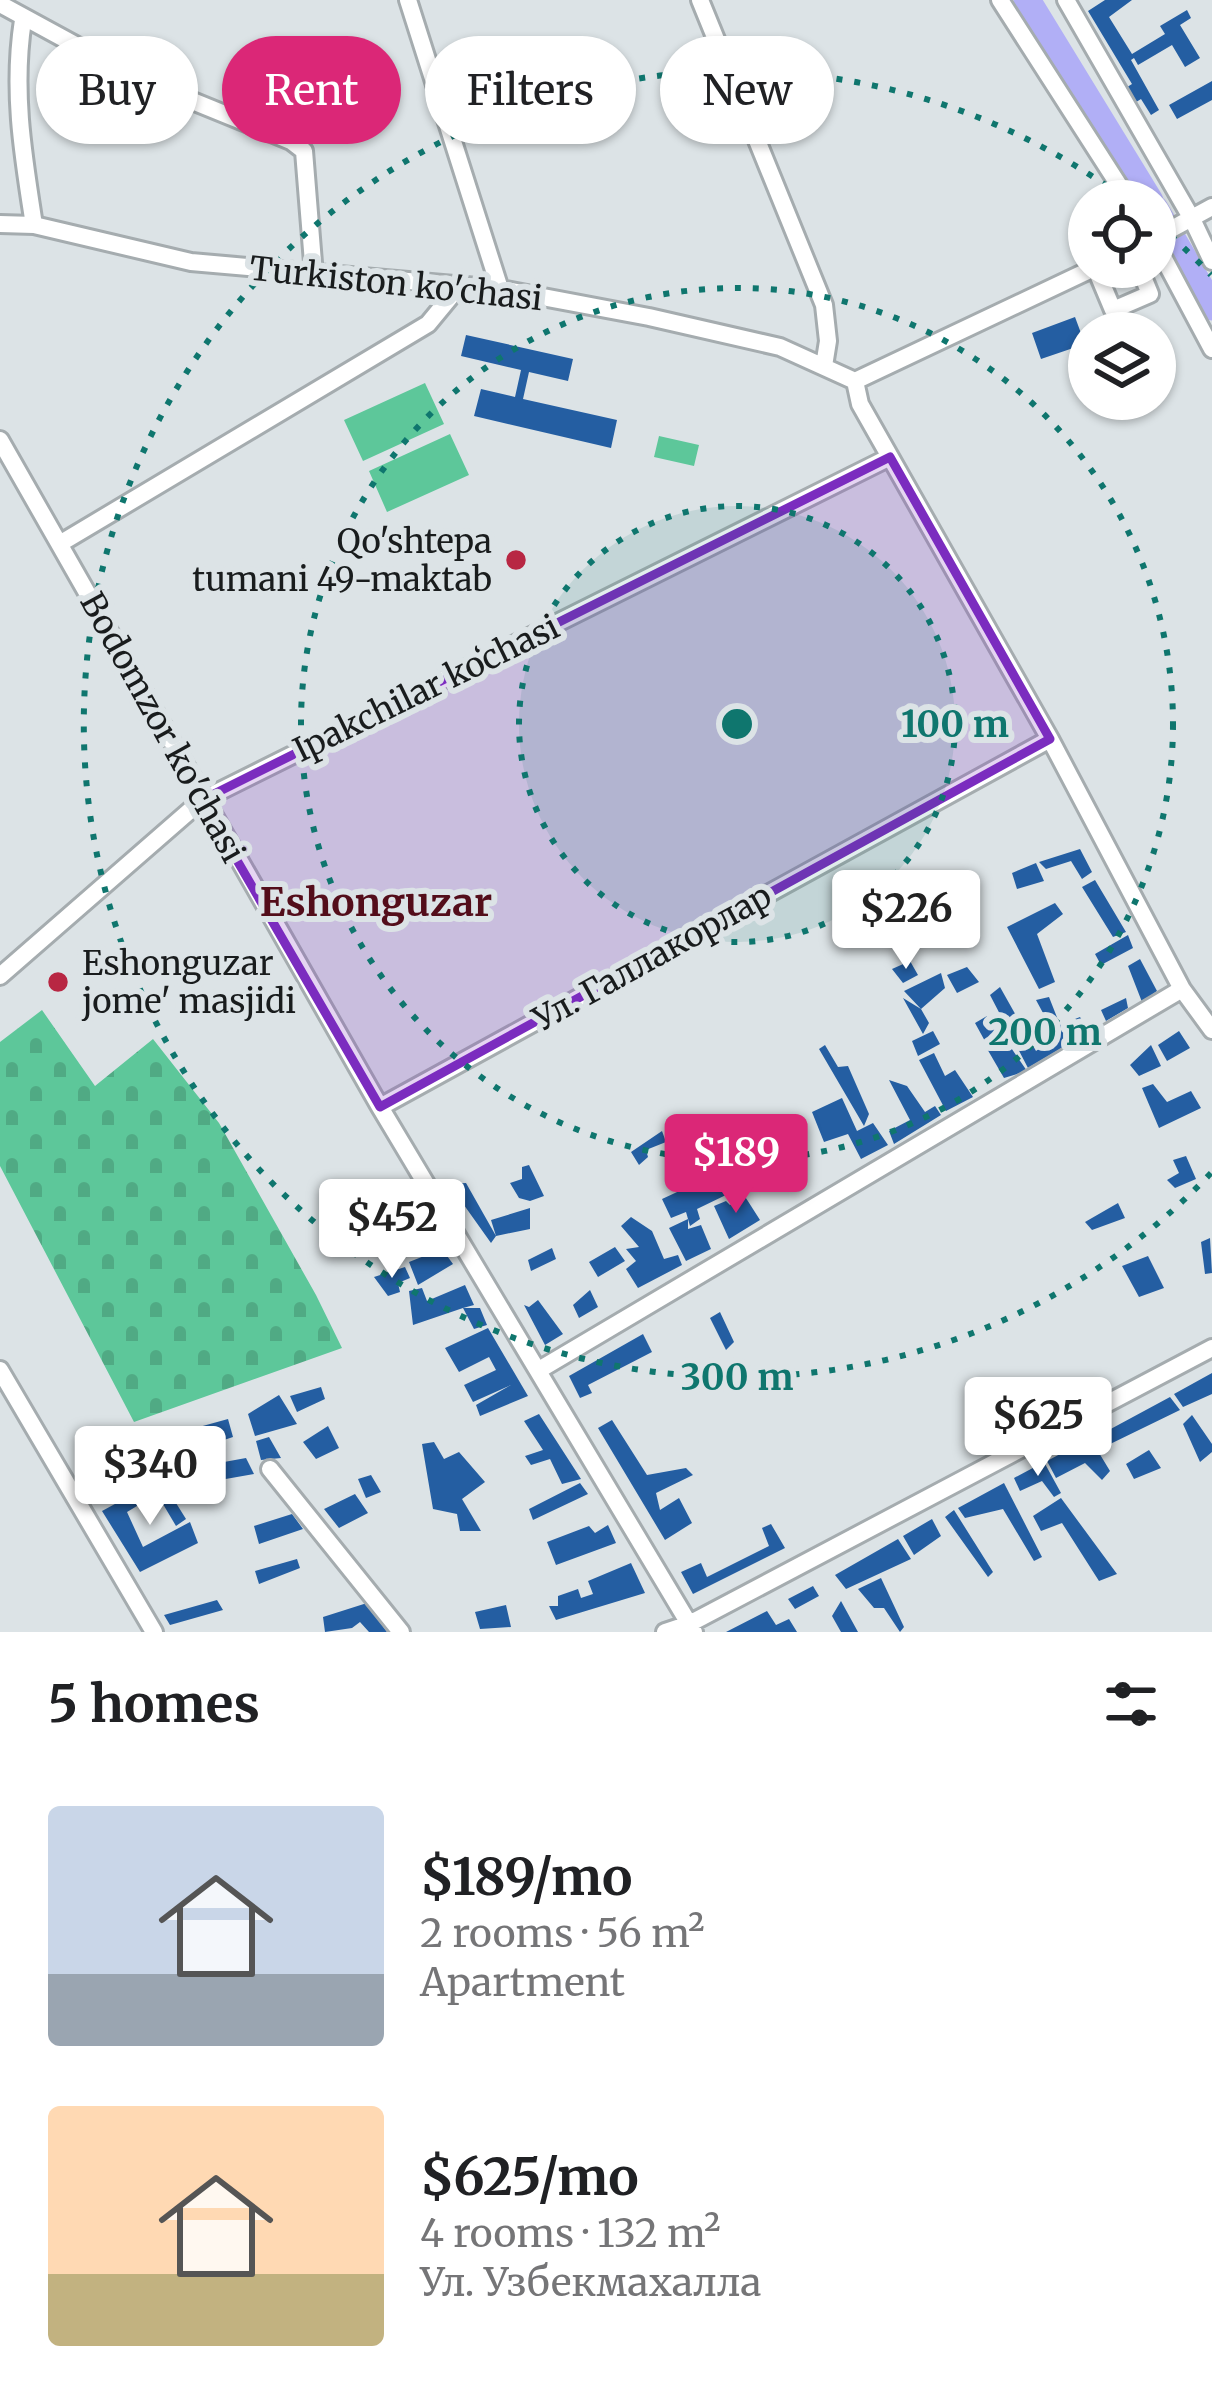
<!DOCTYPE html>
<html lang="en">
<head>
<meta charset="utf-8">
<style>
	body { margin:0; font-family:Merriweather,serif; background:#f6f6f6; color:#202124; height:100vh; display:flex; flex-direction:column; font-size:45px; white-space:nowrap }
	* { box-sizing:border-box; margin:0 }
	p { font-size:39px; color:#757577 }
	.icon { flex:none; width:66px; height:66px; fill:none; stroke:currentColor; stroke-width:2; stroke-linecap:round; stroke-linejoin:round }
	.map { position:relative; height:1632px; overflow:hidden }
	.details { display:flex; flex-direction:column; background:#fff; flex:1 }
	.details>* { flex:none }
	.top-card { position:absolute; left:36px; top:36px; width:1140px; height:108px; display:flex; gap:24px }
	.controls { position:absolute; left:1068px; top:180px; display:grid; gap:24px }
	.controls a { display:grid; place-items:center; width:108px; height:108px; border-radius:50%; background:#fff; box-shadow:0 3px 9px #0004; font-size:60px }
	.price { position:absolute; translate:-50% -102px; padding:0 27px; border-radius:12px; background:#fff; color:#222; font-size:39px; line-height:78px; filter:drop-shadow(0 3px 6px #0008) }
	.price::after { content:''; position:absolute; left:50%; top:72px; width:36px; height:27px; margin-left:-18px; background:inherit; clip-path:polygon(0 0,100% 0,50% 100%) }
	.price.on { background:#db2777; color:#fff }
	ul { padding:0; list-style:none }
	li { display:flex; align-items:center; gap:36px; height:300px; padding:0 48px }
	li span { display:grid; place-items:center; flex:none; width:336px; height:240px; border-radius:12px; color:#555 }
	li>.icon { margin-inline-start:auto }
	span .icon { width:144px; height:144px; fill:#fffc; stroke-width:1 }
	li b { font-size:51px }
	h2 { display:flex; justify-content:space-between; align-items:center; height:144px; padding:0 48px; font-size:51px }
	.chip { padding:0 42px; border-radius:54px; background:#fff; box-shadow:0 3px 9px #0004; font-size:42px; line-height:108px }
	.chip.on { background:#db2777; color:#fff }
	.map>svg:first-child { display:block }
	.cemetery { fill:url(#cemetery-stones) }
	.pitch { fill:#5dc79a }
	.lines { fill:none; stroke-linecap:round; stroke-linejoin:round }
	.river { stroke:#b1aff6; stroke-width:27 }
	.building { fill:#245ea2 }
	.minor-casing { stroke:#a5acaf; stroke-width:22 }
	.minor { stroke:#fff; stroke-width:16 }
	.marked { fill:#7b2cbf; fill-opacity:0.2; stroke:#7b2cbf; stroke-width:9; stroke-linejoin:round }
	.ring { fill:none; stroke:#0f766e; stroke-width:6; stroke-dasharray:6 12 }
	.poi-dot { fill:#b82743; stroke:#dce3e6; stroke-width:4.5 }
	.labels { text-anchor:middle; stroke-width:12; stroke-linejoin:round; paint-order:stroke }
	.street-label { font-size:33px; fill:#191c1d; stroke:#dce3e6 }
	.poi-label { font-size:33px; fill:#191c1d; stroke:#dce3e6; text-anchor:end }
	.quarter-label { font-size:39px; font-weight:bold; fill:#530d1a; stroke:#dce3e6 }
	.centre { fill:#0f766e; stroke:#dce3e6; stroke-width:6 }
	.ring-label { font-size:36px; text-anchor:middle; font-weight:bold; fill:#0f766e; stroke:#dce3e6; stroke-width:12; stroke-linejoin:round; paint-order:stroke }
</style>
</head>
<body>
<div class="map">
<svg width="1212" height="1632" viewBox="0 0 1212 1632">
	<defs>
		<pattern id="cemetery-stones" width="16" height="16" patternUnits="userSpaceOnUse" patternTransform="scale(3)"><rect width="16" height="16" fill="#5dc79a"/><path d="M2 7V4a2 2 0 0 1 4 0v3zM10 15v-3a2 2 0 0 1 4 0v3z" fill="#50aa84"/></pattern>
	</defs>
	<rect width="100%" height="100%" fill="#dce3e6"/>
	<path class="cemetery" d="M 42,1010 L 95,1086 L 153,1039 L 219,1123 L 316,1295 L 342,1348 L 134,1422 L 0,1166 L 0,1042 Z"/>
	<path class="pitch" d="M 425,383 L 444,424 L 363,461 L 344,420 Z
		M 450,434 L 469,475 L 387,512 L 369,471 Z
		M 659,436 L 699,445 L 694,466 L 654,457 Z"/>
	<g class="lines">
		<path class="river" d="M 1027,0 L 1150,201
			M 1155,209 L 1212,307"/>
	</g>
	<path class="building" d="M 1105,0 L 1132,0 L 1109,17 L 1132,54 L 1165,34 L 1160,26 L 1187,10 L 1191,18 L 1180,25 L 1200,58 L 1185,67 L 1172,45 L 1138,65 L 1134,58 L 1131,60 L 1159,110 L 1151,115 L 1141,99 L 1133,104 L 1124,89 L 1132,84 L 1088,11 Z
		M 1212,81 L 1212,100 L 1177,119 L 1169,105 Z
		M 1075,317 L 1085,344 L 1041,359 L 1032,333 Z
		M 466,335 L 573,359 L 568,381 L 529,372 L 523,399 L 617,420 L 611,448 L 474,416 L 481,389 L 515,397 L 521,370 L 461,356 Z
		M 1080,849 L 1092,872 L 1082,879 L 1071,861 L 1046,869 L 1039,862 Z
		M 1036,863 L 1044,881 L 1017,889 L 1012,873 Z
		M 1095,880 L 1126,932 L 1113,937 L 1082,887 Z
		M 1055,903 L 1063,914 L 1037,934 L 1055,982 L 1039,989 L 1007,927 Z
		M 1128,935 L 1133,948 L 1101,965 L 1095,954 Z
		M 1140,959 L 1157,991 L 1142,1002 L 1128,966 Z
		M 910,961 L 918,975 L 903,983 L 892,969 Z
		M 967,967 L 979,982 L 957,993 L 947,975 Z
		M 941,973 L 945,988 L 921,1009 L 929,1023 L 923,1034 L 903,998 L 921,1009 L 904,991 Z
		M 1000,987 L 1036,1051 L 1056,1037 L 1036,1000 L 1049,997 L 1060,1025 L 1080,1017 L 1089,1032 L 1028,1068 L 990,995 Z
		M 1126,998 L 1128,1008 L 1106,1021 L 1101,1010 Z
		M 987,1016 L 999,1033 L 986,1043 L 975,1023 Z
		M 933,1031 L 940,1044 L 918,1056 L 912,1041 Z
		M 1179,1031 L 1190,1048 L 1167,1061 L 1158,1045 Z
		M 1003,1036 L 1027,1071 L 1004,1078 L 986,1047 Z
		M 825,1045 L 838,1067 L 848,1066 L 869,1114 L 864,1126 L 819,1049 Z
		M 1151,1045 L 1161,1066 L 1139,1076 L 1130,1065 Z
		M 934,1053 L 945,1076 L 955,1070 L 973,1097 L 946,1111 L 919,1060 Z
		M 889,1080 L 907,1086 L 925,1112 L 935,1106 L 941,1115 L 894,1144 L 889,1131 L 910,1120 Z
		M 1153,1084 L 1167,1102 L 1191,1091 L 1201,1108 L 1159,1128 L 1142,1088 Z
		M 842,1098 L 857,1131 L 873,1123 L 888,1145 L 861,1159 L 848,1134 L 824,1142 L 812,1112 Z
		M 796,1116 L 800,1126 L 785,1131 L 782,1119 Z
		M 662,1131 L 666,1142 L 646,1150 L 648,1157 L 639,1165 L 631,1152 Z
		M 1186,1156 L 1196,1179 L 1175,1188 L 1167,1180 L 1179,1173 L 1173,1160 Z
		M 529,1165 L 544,1196 L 530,1201 L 519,1198 L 510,1183 L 522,1179 L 522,1167 Z
		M 716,1174 L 728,1194 L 697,1209 L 700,1219 L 690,1226 L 688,1219 L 688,1229 L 701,1225 L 711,1249 L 686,1261 L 669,1228 L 688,1219 L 686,1212 L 671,1218 L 662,1199 Z
		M 466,1183 L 496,1236 L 491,1243 L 449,1184 Z
		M 744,1195 L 760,1220 L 729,1239 L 714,1206 L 726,1201 L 730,1205 Z
		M 1118,1203 L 1125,1218 L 1092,1230 L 1085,1222 Z
		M 530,1208 L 530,1229 L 496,1236 L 491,1220 Z
		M 631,1217 L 652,1231 L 664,1259 L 678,1255 L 682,1265 L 638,1288 L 626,1269 L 636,1261 L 626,1249 L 639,1247 L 621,1226 Z
		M 1210,1238 L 1212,1273 L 1205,1274 L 1201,1242 Z
		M 615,1247 L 625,1261 L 598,1277 L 589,1262 Z
		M 552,1248 L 556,1259 L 531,1271 L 528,1260 Z
		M 442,1249 L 453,1264 L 418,1285 L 409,1262 Z
		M 1148,1256 L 1164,1288 L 1139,1297 L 1122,1266 Z
		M 405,1267 L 410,1278 L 398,1283 L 400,1292 L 388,1296 L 374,1277 Z
		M 465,1285 L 474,1305 L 463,1308 L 480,1308 L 487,1325 L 474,1329 L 463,1308 L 413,1325 L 409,1291 L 422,1288 L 427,1301 Z
		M 590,1290 L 598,1307 L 579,1318 L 573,1305 Z
		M 538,1300 L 563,1334 L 545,1345 L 524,1305 L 529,1307 Z
		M 720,1312 L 734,1342 L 726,1350 L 710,1318 Z
		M 488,1328 L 528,1396 L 480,1416 L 476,1405 L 511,1385 L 473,1402 L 464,1385 L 496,1370 L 489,1357 L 459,1372 L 445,1348 Z
		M 643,1334 L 652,1352 L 588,1385 L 592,1393 L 580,1398 L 569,1376 Z
		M 1212,1373 L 1212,1394 L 1183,1407 L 1174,1394 Z
		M 321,1387 L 325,1399 L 297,1412 L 290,1396 Z
		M 279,1395 L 297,1424 L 255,1436 L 248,1414 Z
		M 1170,1397 L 1180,1410 L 1104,1447 L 1094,1438 Z
		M 539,1414 L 581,1479 L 562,1484 L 550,1459 L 531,1465 L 525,1456 L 543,1450 L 524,1421 Z
		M 1192,1415 L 1212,1444 L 1212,1452 L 1200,1462 L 1183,1424 Z
		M 228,1419 L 233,1437 L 188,1452 L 181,1432 Z
		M 612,1420 L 647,1475 L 686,1468 L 693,1475 L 656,1493 L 660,1510 L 679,1498 L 692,1523 L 665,1540 L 598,1428 Z
		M 328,1426 L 339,1448 L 316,1459 L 303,1442 Z
		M 269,1437 L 281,1458 L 261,1460 L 256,1441 Z
		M 1090,1438 L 1110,1471 L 1102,1480 L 1085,1463 L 1056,1478 L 1047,1461 Z
		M 434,1442 L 444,1459 L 459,1452 L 485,1482 L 462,1499 L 481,1531 L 460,1531 L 457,1514 L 433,1509 L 422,1444 Z
		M 1149,1450 L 1161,1468 L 1134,1479 L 1126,1464 Z
		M 246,1458 L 254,1474 L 203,1483 L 202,1466 Z
		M 1044,1462 L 1061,1493 L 1054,1497 L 1042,1481 L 1020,1491 L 1014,1478 Z
		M 371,1475 L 381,1492 L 366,1498 L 358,1479 Z
		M 161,1479 L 186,1519 L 176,1526 L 157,1494 L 127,1512 L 143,1547 L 190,1522 L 198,1543 L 140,1572 L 102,1511 Z
		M 580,1483 L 588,1494 L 533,1520 L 529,1509 Z
		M 1004,1483 L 1042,1557 L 1034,1561 L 1003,1509 L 965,1518 L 958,1508 Z
		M 355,1494 L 368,1513 L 339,1528 L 324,1509 Z
		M 1061,1498 L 1117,1574 L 1099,1581 L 1062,1523 L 1041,1531 L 1033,1516 Z
		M 954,1510 L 993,1572 L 988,1577 L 945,1517 Z
		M 292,1514 L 303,1529 L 259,1544 L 254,1526 Z
		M 932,1519 L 941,1536 L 914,1555 L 903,1536 Z
		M 771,1524 L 785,1548 L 693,1594 L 681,1572 L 701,1563 L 707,1577 L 769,1546 L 762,1528 Z
		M 608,1525 L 616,1543 L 556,1565 L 547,1542 L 589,1526 L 595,1533 Z
		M 898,1539 L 911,1559 L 846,1589 L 835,1575 Z
		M 297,1559 L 300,1568 L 259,1584 L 255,1571 Z
		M 631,1563 L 645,1593 L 556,1620 L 549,1606 L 558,1606 L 558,1596 L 578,1589 L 581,1598 L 593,1594 L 588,1581 Z
		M 881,1578 L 904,1627 L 900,1632 L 884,1608 L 874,1608 L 858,1589 Z
		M 813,1586 L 819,1596 L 795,1609 L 788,1599 Z
		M 217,1600 L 223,1610 L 170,1625 L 164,1615 Z
		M 841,1601 L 858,1632 L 841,1632 L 832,1616 Z
		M 367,1603 L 387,1632 L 369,1632 L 360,1622 L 352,1628 L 325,1632 L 323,1617 Z
		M 506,1605 L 511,1627 L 480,1629 L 475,1612 Z
		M 767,1611 L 776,1625 L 789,1619 L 797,1632 L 726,1632 Z"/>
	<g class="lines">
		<defs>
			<path id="minor" d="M 408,0 L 500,289
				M 700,0 L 824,305 L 828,341 L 824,366
				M 1000,0 L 1129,201
				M 1066,0 L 1192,219 L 1212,261
				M 0,4 L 136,78 L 291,141 L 304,151 L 314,275
				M 23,20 C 12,91 23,155 34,225
				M 0,224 L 34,225 L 191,262 L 500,289 L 649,317 L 780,347 L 855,381
				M 1155,238 L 1212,207
				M 1155,242 L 1212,349
				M 1095,267 L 1113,310 L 1150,294 L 1139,267
				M 855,381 L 860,404 L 1050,739 L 1182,989 L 1212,1030
				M 855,381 L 1096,267
				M 0,440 L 380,1107 L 694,1632
				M 61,543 L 428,324 L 461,284
				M 0,976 L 202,800 L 890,457
				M 380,1107 L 1050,739
				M 0,1370 L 154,1632
				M 539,1370 L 1182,989
				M 270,1469 L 401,1632
				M 665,1632 L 689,1624 L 1212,1348"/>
		</defs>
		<use href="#minor" class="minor-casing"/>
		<use href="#minor" class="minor"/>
	</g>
	<path class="marked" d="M 890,457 L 1050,739 L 380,1107 L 202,800 Z"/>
	<circle cx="737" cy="724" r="218" fill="#0f766e" fill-opacity=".12"/>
	<g class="ring">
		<circle cx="737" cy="724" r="218"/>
		<circle cx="737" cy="724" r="436"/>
		<path d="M1211 1173A653 653 0 1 1 1125 199M1157 224A653 653 0 0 1 1211 275"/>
	</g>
	<g class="poi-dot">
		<circle cx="516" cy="560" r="12"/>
		<circle cx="58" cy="982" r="12"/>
	</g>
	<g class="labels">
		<g class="street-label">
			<text transform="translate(396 283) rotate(6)" y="12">Turkiston ko'chasi</text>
			<text transform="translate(426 688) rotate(-26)" y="12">Ipakchilar koʻchasi</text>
			<text transform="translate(163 727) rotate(61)" y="12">Bodomzor ko'chasi</text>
			<text transform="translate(652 957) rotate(-29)" y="12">Ул. Галлакорлар</text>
		</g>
		<g class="poi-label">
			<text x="492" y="553">Qo'shtepa<tspan x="492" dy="38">tumani 49-maktab</tspan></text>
			<text x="82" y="975" text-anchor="start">Eshonguzar<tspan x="82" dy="38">jome' masjidi</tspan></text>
		</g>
		<g class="quarter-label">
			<text x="376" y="916">Eshonguzar</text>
		</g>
	</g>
	<circle cx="737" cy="724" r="18" class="centre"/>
	<g class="ring-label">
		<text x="955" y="737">100 m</text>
		<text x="1045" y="1045">200 m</text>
		<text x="737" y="1390">300 m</text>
	</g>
</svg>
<div class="controls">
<a><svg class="icon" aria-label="locate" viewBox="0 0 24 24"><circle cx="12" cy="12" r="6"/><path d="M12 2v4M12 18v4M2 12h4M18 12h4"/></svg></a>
<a><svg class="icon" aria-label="layers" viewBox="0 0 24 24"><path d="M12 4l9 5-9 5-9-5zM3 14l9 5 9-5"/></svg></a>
</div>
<b class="price" style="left:906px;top:972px">$226</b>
<b class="price on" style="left:736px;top:1216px">$189</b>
<b class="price" style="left:392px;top:1281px">$452</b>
<b class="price" style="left:1038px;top:1479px">$625</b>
<b class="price" style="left:150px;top:1528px">$340</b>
<div class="top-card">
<a class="chip">Buy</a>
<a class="chip on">Rent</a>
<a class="chip">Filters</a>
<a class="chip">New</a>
</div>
</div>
<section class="details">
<h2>5 homes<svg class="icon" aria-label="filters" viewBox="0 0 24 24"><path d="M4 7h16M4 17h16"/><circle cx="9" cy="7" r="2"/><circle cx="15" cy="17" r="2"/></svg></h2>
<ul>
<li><span style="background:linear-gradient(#c9d6e8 70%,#9aa5b1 0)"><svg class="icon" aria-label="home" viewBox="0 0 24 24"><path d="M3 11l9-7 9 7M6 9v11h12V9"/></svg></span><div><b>$189/mo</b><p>2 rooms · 56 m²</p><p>Apartment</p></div></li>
<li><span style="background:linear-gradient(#ffd9b3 70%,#c2b280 0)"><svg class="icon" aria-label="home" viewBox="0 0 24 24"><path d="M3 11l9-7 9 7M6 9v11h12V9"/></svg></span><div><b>$625/mo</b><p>4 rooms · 132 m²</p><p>Ул. Узбекмахалла</p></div></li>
</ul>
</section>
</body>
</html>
